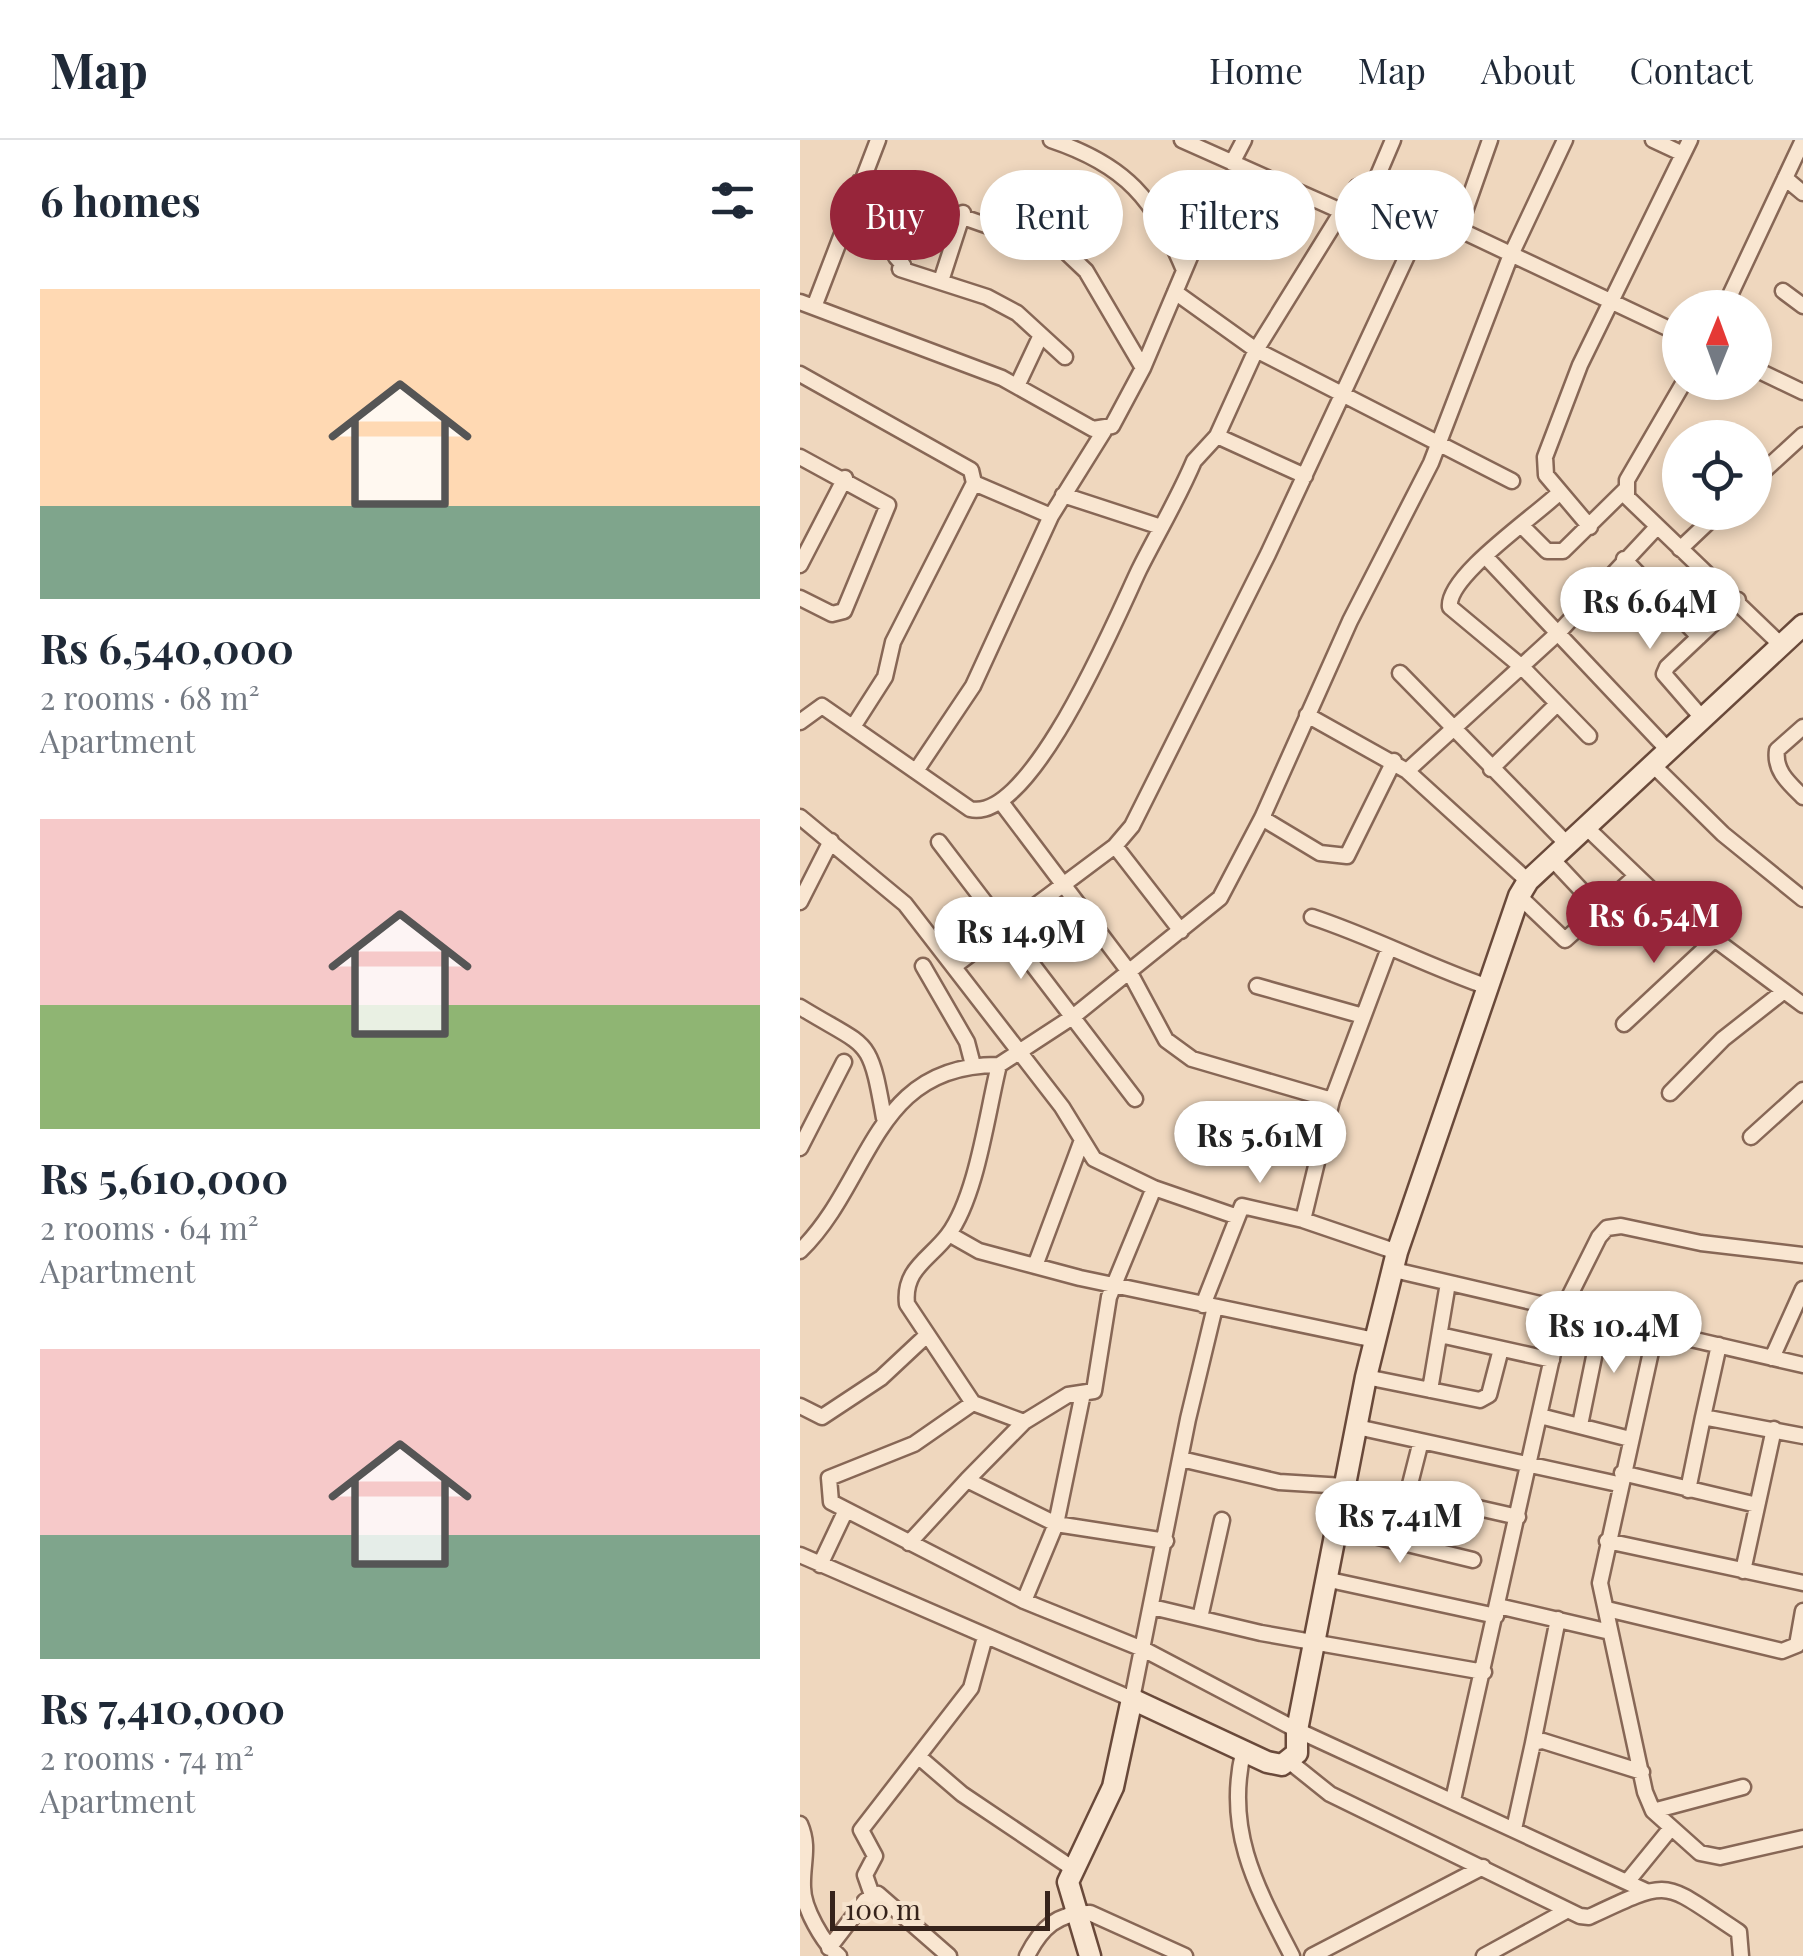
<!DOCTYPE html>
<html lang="en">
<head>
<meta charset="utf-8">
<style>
	body { margin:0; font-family:"Playfair Display",serif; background:#f6f6f7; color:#1f2937; height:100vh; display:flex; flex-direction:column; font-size:38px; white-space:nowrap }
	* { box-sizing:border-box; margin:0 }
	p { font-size:32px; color:#747a83 }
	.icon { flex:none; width:55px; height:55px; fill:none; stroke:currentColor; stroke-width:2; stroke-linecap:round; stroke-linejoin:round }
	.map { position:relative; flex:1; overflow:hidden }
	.sheet { display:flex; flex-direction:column; background:#fff; width:800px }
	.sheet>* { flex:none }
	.hud { position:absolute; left:30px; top:30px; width:822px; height:90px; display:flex; gap:20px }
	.needle { width:65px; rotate:1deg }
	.tools { position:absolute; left:862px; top:150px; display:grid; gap:20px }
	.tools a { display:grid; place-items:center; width:110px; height:110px; border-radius:50%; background:#fff; box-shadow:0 5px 15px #0003; font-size:50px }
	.scale { position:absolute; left:30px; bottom:25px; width:220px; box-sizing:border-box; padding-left:10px; border:5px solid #36231b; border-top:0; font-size:28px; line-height:35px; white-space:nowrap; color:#36231b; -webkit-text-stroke:8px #f6e3cd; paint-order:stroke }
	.price { position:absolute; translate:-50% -85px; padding:0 22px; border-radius:35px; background:#fff; color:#222; font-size:32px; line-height:65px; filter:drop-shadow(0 2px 5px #0008) }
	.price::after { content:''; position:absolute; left:50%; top:60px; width:30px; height:22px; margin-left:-15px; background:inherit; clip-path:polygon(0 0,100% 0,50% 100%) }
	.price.on { background:#97253a; color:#fff }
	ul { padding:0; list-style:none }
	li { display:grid; align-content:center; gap:20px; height:530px; padding:0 40px }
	li span { display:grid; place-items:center; height:310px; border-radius:0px; color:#555 }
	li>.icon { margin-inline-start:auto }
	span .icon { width:180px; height:180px; fill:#fffc; stroke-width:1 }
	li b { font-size:42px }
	h2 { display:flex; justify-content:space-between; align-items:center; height:120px; padding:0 40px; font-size:42px }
	.pill { padding:0 35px; border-radius:45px; background:#fff; box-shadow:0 5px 15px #0003; font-size:35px; line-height:90px }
	.pill.on { background:#97253a; color:#fff }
	header { display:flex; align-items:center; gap:60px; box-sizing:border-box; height:140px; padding:0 50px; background:#fff; border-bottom:2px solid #e0e1e3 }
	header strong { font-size:48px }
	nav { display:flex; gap:55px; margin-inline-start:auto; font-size:35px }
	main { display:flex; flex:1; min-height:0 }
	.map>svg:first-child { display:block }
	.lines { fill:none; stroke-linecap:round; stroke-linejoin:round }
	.street-casing { stroke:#876756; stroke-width:19 }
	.secondary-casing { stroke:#69493a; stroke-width:25 }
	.street { stroke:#f9e6d1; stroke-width:14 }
	.secondary { stroke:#f9e6d1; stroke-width:20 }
</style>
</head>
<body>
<header>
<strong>Map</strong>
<nav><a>Home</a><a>Map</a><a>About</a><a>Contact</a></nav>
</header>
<main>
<section class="sheet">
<h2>6 homes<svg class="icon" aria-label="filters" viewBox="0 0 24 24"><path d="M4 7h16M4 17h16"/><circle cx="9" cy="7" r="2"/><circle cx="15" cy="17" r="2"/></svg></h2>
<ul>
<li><span style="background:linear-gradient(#ffd9b3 70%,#7fa58c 0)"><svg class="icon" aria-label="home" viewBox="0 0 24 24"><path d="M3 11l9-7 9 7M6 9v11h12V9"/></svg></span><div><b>Rs 6,540,000</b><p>2 rooms · 68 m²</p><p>Apartment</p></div></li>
<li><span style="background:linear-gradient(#f6c9c9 60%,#8fb573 0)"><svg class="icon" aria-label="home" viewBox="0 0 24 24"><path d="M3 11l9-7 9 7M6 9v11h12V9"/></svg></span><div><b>Rs 5,610,000</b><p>2 rooms · 64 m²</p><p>Apartment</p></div></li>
<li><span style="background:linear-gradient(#f6c9c9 60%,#7fa58c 0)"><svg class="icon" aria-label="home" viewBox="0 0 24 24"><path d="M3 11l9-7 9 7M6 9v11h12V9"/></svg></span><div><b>Rs 7,410,000</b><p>2 rooms · 74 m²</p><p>Apartment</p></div></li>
</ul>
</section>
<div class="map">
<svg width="1003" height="1816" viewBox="0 0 1003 1816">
	<rect width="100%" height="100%" fill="#efd7be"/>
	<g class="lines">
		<defs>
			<path id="street" d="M 251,0 C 326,25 354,59 384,130
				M 382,0 L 541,71
				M 853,0 L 883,14
				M 432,23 L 444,0
				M 985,38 L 1003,53
				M 60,41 L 197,89 L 247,94 L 286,131 L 343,228
				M 573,47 L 593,0
				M 117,58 L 96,117 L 103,125 L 100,129 L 187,157 L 217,173 L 265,217
				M 658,91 L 690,0
				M 141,141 L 163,73
				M 983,151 L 1003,166
				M 375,152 L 456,210 L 712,341
				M 0,162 L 202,238 L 293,289 L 312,286 L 343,228 L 417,53
				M 14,167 L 78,0
				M 924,168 L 1003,0
				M 955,229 L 1003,252
				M 0,234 L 171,330 L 174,343 L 93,502 L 85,537 L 53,587
				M 884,242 L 827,340 L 827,357 L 981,505
				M 217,246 L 241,195
				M 417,296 L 456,210 L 557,47 L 565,45 L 880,194
				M 0,317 L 88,365 L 44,471 L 32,474 L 0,458
				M 955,339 L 1003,295
				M 174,343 L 251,376
				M 759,353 C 734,377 646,437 650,467 L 722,527 L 789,596
				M 263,355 L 361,387
				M 723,387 L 747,411 L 763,411 L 825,350
				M 790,387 L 746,335 L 745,317 L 780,225 L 890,0
				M 880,409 L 919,372
				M 685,416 L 869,611
				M 824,419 L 899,497
				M 0,425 L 45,338
				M 600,533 L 769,706
				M 507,575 L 607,631 L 728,741
				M 903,579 L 864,534 L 867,527 L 938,460
				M 0,582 L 22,566 L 170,669 C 231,684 317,476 339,430 C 357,394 378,359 394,321 L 417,296 L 505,336
				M 1003,587 L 977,610 C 974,631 989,643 1003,657
				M 854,626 L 923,694 L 1003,759
				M 691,629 L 757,564
				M 116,631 L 173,546 L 251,376 L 304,291
				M 607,631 L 759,492 L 856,388
				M 201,662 L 330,833 L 366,900 L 392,919 L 532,960
				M 0,677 L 105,764 L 262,967 L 294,1019 L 354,1048 L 435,1076
				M 462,678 L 520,713 L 547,716 L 594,621
				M 788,689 L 862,760 L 1003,865
				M 139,702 L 335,959
				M 315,706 L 381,791
				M 753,720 L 799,769
				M 719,756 L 765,800 L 836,736
				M 0,762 L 31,701
				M 512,777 C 573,797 627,826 688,847
				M 156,825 L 315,706 L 332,686 L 468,414 L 626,75
				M 123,826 L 167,902 L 173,925
				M 457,846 L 563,876
				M 0,867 C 70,910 69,894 84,978
				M 824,884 L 915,799
				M 870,953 L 923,899 L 984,851
				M 951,997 L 1003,950
				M 0,1008 L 44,922
				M 354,1048 L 309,1157 L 294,1251 L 268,1255 L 224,1282 L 173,1263 L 114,1304 L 29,1338 L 31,1362 L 224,1461 L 345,1510 L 497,1590 L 846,1751
				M 503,1080 L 532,960 L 589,808
				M 149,1094 L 179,1111 L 280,1138 L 575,1200
				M 0,1111 C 72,1041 72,924 199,925
				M 235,1126 L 282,1000
				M 594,1130 L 1003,1225
				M 403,1165 L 442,1066 L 503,1080 L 597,1112
				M 856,1189 L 800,1443 L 845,1652 L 853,1671 L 900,1713 L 920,1717 L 1003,1698
				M 640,1195 L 752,1220
				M 972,1218 L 1003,1149
				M 566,1237 L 680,1260 L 689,1255 L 701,1209
				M 630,1250 L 648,1143
				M 173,1263 L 107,1164 C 103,1129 130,1119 148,1095 C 177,1056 187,973 199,925 L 274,876 L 420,758 L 462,678 L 550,481 L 631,323 L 710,117 L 765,0
				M 0,1266 L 22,1277 L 81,1238 L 127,1195
				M 740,1276 L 830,1299
				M 903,1277 L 919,1205
				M 224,1282 L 167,1340 L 256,1384 L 366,1401
				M 780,1285 L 802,1178
				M 557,1287 L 818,1344
				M 381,1319 L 479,1342 L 544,1346
				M 822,1333 L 957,1365
				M 888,1350 L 903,1277 L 1003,1296
				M 608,1352 L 621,1301
				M 537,1387 L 673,1420
				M 807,1401 L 1003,1443
				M 109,1403 L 167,1340
				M 598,1403 L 608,1352 L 718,1377
				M 0,1415 L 332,1559 L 388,1279 L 415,1167
				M 20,1425 L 46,1370
				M 943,1431 L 974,1289
				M 525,1439 L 696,1476
				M 224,1461 L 256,1384 L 283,1253
				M 698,1466 L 810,1492
				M 352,1467 L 461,1493 L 684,1532
				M 807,1469 L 982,1511 L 997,1505 L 1003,1471
				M 400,1478 L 422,1380
				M 733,1603 L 758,1479
				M 443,1613 C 425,1692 457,1748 492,1816
				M 119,1617 L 162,1654 L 275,1730
				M 490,1622 L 530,1654 L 780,1776 L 789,1777 C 874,1737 861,1741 939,1792 L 941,1816
				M 653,1660 L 763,1169 L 799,1097 L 807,1088 L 821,1086 L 901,1103 L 1003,1115
				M 853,1671 L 943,1647
				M 0,1684 C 10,1707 2,1723 3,1747 C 3,1768 23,1803 39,1816
				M 714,1689 L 733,1603 L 743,1601 L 842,1632
				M 827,1742 L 871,1688
				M 72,1755 L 65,1735 L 75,1716 L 61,1690 L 171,1548 L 185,1497
				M 29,1808 L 65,1761 L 78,1754 L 149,1816
				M 227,1816 C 241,1788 258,1772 290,1773 L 385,1816
				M 512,1816 L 683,1727
				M 684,1816 L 766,1771"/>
			<path id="secondary" d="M 290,1816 L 268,1742 L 313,1647 L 332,1559 L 467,1622 L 482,1625 L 497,1613 L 497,1590 L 566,1237 L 597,1112 L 719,756 L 728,741 L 1003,485"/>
		</defs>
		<use href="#street" class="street-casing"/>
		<use href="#secondary" class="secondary-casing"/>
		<use href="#street" class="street"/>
		<use href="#secondary" class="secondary"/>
	</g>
</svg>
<div class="tools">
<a><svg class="needle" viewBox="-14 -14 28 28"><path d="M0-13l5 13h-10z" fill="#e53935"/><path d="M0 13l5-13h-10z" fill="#747a83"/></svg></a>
<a><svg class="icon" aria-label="locate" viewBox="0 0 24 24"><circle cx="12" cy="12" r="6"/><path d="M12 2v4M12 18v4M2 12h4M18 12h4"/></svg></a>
</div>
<div class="scale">100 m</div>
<b class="price" style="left:850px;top:512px">Rs 6.64M</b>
<b class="price on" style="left:854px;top:826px">Rs 6.54M</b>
<b class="price" style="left:221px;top:842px">Rs 14.9M</b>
<b class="price" style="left:460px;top:1046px">Rs 5.61M</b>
<b class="price" style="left:814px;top:1236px">Rs 10.4M</b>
<b class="price" style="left:600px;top:1426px">Rs 7.41M</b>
<div class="hud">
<a class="pill on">Buy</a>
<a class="pill">Rent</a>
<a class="pill">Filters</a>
<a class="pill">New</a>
</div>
</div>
</main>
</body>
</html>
